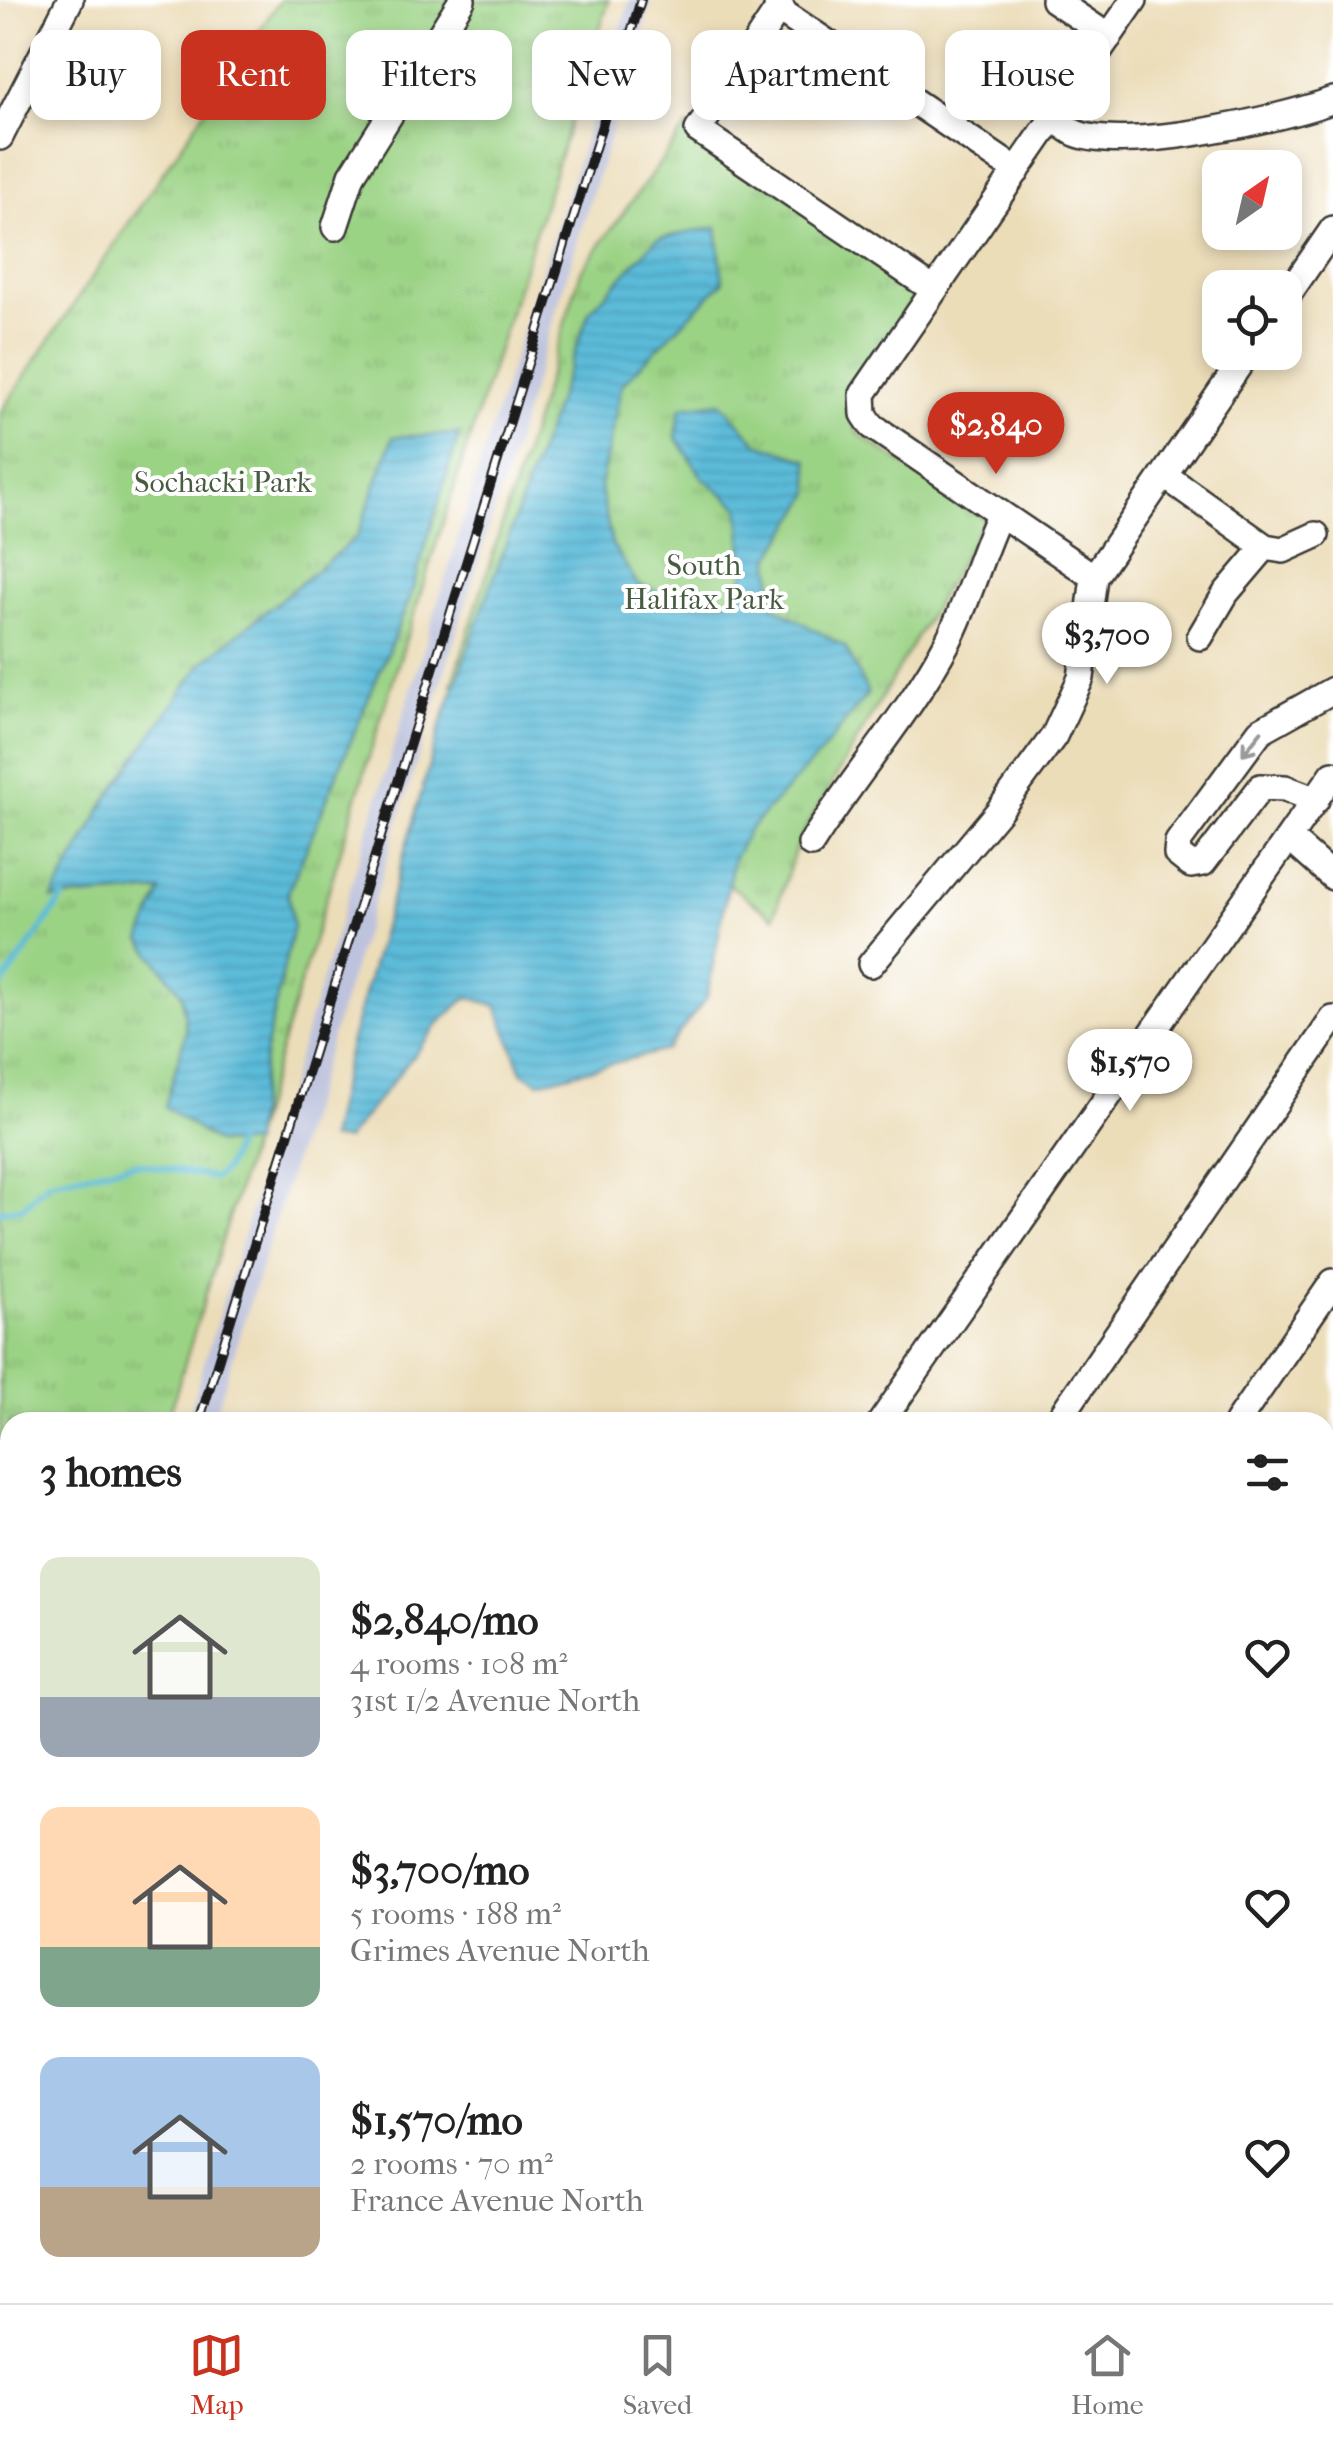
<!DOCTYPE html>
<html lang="en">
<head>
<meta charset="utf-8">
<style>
	body { margin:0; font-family:"IM FELL French Canon",serif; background:#f6f6f6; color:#222; height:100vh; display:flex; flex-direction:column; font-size:38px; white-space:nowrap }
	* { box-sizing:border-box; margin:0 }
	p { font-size:32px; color:#767676 }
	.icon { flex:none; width:55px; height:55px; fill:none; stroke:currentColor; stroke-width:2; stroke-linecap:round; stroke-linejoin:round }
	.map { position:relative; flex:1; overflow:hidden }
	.panel { position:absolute; left:0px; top:1412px; width:1335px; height:892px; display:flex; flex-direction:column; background:#fff; border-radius:30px 30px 0 0; box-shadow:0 5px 15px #0003 }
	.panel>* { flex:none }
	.banner { position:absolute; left:30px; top:30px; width:1275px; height:90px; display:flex; gap:20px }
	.needle { width:65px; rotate:34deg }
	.fabs { position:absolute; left:1202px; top:150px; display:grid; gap:20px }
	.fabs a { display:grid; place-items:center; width:100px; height:100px; border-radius:20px; background:#fff; box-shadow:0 5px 15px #0003; font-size:50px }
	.price { position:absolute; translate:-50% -85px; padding:0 22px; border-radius:35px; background:#fff; color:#222; font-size:32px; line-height:65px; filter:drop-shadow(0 2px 5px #0008) }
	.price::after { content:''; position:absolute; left:50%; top:60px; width:30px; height:22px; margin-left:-15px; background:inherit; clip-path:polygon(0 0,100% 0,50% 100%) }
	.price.selected { background:#c8321e; color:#fff }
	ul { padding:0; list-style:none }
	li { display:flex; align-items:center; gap:30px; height:250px; padding:0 40px }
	li span { display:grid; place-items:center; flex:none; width:280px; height:200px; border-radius:20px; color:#555 }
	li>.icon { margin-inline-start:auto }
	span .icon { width:120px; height:120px; fill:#fffc; stroke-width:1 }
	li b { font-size:42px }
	h2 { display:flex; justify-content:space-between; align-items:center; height:120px; padding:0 40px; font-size:42px }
	.tag { padding:0 35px; border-radius:20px; background:#fff; box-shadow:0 5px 15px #0003; font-size:35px; line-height:90px }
	.tag.selected { background:#c8321e; color:#fff }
	.tabs { display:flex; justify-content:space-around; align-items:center; height:140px; border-top:2px solid #e0e0e0; background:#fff; font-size:28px; color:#767676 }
	.tabs a { display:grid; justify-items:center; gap:5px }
	.tabs .selected { color:#c8321e }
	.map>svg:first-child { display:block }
	.industrial { fill:#bec3dd }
	.park { fill:url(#park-tufts); stroke:#5c7850; stroke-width:2.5 }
	.water { fill:url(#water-rules); stroke:#3c6c7a; stroke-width:2.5 }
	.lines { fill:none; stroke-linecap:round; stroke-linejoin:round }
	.stream { stroke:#5bbbd9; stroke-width:6 }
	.minor-casing { stroke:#3b3934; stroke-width:30 }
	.minor { stroke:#fff; stroke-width:25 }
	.rail-casing { stroke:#1c1c1c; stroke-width:10 }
	.rail { stroke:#fff; stroke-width:6; stroke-dasharray:19; stroke-linecap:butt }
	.oneway { stroke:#999 }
	.labels { text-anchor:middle; stroke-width:8; stroke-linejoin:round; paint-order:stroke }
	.park-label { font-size:30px; fill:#485c41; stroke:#fff }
</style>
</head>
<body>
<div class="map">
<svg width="1333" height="2303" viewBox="0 0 1333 2303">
	<defs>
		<pattern id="park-tufts" width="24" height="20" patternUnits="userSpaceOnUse" patternTransform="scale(2.5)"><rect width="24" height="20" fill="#9bd385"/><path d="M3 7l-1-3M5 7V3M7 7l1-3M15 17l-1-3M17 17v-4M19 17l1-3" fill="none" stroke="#85b572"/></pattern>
		<pattern id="water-rules" width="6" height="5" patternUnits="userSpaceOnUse" patternTransform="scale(2.5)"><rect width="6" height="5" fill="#5bbbd9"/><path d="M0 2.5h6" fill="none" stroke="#4fa0ba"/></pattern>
	</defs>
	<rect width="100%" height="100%" fill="#fff"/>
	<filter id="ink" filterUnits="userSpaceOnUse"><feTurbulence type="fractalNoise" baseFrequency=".01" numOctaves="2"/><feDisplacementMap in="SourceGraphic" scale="20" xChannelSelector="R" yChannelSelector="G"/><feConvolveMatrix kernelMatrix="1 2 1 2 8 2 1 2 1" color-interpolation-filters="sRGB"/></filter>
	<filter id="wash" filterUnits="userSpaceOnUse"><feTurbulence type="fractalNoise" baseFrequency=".0048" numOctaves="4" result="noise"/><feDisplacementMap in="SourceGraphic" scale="40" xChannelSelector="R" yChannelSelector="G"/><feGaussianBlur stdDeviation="2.25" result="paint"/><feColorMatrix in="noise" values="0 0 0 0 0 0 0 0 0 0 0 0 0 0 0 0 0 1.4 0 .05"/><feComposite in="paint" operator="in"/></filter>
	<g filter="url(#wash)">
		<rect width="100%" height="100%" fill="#ecddb9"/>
		<path class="industrial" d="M 630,0 L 652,0 L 213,1422 L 186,1422 L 497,410 Z
			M 10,1998 L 10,2176 L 0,2207 L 0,2032 Z"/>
		<path class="park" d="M 280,0 L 609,0 L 381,718 L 167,1422 L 10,1422 L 10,1933 L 0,1969 L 0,413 Z
			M 687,126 L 921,289 L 849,389 L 847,408 L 857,433 L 985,519 L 797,844 L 774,917 L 452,685 L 581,271 Z"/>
		<path class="water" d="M 717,227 L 723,282 L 622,384 L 600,487 L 612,544 L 638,585 L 691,603 L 737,599 L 745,572 L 739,507 L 702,477 L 676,437 L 681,407 L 721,402 L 757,443 L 808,460 L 811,493 L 771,558 L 773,606 L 845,647 L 868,693 L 820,754 L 749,830 L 733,860 L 707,997 L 666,1050 L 539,1082 L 522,1072 L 497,1006 L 468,997 L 441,1021 L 346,1140 L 329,1139 L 350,1044 L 439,730 L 589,312 L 657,239 Z
			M 459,434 L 410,598 L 288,893 L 293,927 L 265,1052 L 253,1144 L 217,1143 L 165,1107 L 186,1032 L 182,994 L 141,940 L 161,891 L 52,899 L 106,801 L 201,664 L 357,537 L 393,437 Z"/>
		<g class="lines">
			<path class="stream" d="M 0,988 L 63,898
				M 0,1211 L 23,1207 L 48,1182 L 137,1163 L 215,1178 L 225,1169 L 236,1143"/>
		</g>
	</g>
	<g filter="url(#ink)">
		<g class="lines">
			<defs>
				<path id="minor" d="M 776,0 L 785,14 L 1017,171
					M 1054,0 L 1109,37
					M 779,8 L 698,130 L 934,290
					M 1054,118 C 1060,122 1066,128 1073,132 C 1119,155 1283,119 1333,100
					M 0,137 L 70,0
					M 335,227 L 352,175 L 462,0
					M 1285,299 L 1333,229
					M 1164,475 L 1265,547 L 1226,593 L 1200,637
					M 1265,547 L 1283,550 L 1316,535
					M 1094,577 L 872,426 L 864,414 L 863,394 L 1134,0
					M 1316,800 L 1285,788 L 1261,787 L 1203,863 L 1191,865 L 1177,854 L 1178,842 L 1260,731 L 1333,690
					M 1290,839 L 1333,877
					M 811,844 C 854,775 910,713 948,641 C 969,600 980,555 1000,513
					M 871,964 L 998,812 L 1054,736 L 1081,678 L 1094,577 L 1248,352
					M 881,1422 L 1333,774
					M 1057,1422 L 1333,1019
					M 1237,1422 L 1333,1282
					M 1325,1552 L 1333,1540
					M 1325,1817 L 1333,1805
					M 1325,1888 L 1333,1884
					M 1325,2240 L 1333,2233
					M 1325,2286 L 1333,2278
					M 490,2295 L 502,2303
					M 750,2295 L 762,2303
					M 1010,2295 L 1021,2303
					M 276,2303 L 282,2295
					M 856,2303 L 864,2295
					M 1261,2303 L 1269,2295"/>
			</defs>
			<use href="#minor" class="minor-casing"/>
			<use href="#minor" class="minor"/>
			<defs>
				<path id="rail" d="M 199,1422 L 641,0
					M 0,2065 L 10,2032"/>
			</defs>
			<use href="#rail" class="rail-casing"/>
			<use href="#rail" class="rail"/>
		</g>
		<defs><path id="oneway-shaft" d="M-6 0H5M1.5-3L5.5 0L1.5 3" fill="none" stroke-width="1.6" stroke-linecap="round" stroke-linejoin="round" transform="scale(2.5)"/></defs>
		<use class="oneway" href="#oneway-shaft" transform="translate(1252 743) rotate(129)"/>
	</g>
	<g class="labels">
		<g class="park-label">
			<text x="223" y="492">Sochacki Park</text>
			<text x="704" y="575">South<tspan x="704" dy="34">Halifax Park</tspan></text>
		</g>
	</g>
</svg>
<div class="fabs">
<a><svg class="needle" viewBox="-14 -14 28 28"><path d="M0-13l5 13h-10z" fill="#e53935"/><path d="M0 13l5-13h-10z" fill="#767676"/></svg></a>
<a><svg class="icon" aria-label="locate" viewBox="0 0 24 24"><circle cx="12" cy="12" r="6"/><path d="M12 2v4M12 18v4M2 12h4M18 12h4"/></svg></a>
</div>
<b class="price selected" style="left:996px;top:477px">$2,840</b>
<b class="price" style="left:1107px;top:687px">$3,700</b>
<b class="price" style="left:1130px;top:1114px">$1,570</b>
<div class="banner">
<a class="tag">Buy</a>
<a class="tag selected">Rent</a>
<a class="tag">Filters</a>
<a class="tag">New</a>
<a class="tag">Apartment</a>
<a class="tag">House</a>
</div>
<section class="panel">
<h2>3 homes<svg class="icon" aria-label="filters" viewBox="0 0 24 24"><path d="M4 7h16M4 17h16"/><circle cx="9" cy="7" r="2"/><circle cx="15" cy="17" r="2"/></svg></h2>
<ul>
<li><span style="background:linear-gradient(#dfe7d0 70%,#9aa5b1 0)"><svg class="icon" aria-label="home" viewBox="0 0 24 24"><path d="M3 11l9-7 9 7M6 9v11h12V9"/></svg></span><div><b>$2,840/mo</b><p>4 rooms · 108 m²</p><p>31st 1/2 Avenue North</p></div><svg class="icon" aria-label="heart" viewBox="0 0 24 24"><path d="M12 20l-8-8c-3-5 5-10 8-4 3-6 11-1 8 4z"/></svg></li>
<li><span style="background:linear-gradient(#ffd9b3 70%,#7fa58c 0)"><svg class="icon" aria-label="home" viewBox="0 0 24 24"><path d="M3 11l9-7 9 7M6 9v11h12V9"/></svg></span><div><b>$3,700/mo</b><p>5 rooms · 188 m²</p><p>Grimes Avenue North</p></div><svg class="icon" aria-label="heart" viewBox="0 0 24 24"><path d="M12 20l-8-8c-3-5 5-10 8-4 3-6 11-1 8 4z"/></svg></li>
<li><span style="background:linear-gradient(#a9c7e8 65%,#b9a48a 0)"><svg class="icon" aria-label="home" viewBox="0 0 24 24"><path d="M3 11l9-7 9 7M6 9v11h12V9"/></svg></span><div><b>$1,570/mo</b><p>2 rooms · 70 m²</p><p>France Avenue North</p></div><svg class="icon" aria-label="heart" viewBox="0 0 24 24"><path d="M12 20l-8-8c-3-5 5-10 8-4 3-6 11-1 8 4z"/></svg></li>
</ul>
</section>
</div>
<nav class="tabs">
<a class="selected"><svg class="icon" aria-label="map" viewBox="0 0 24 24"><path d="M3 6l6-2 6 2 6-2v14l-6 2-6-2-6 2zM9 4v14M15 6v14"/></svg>Map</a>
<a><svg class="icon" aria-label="saved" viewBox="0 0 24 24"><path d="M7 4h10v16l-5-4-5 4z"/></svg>Saved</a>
<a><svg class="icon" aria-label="home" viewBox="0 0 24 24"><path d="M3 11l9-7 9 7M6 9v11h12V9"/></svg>Home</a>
</nav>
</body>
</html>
